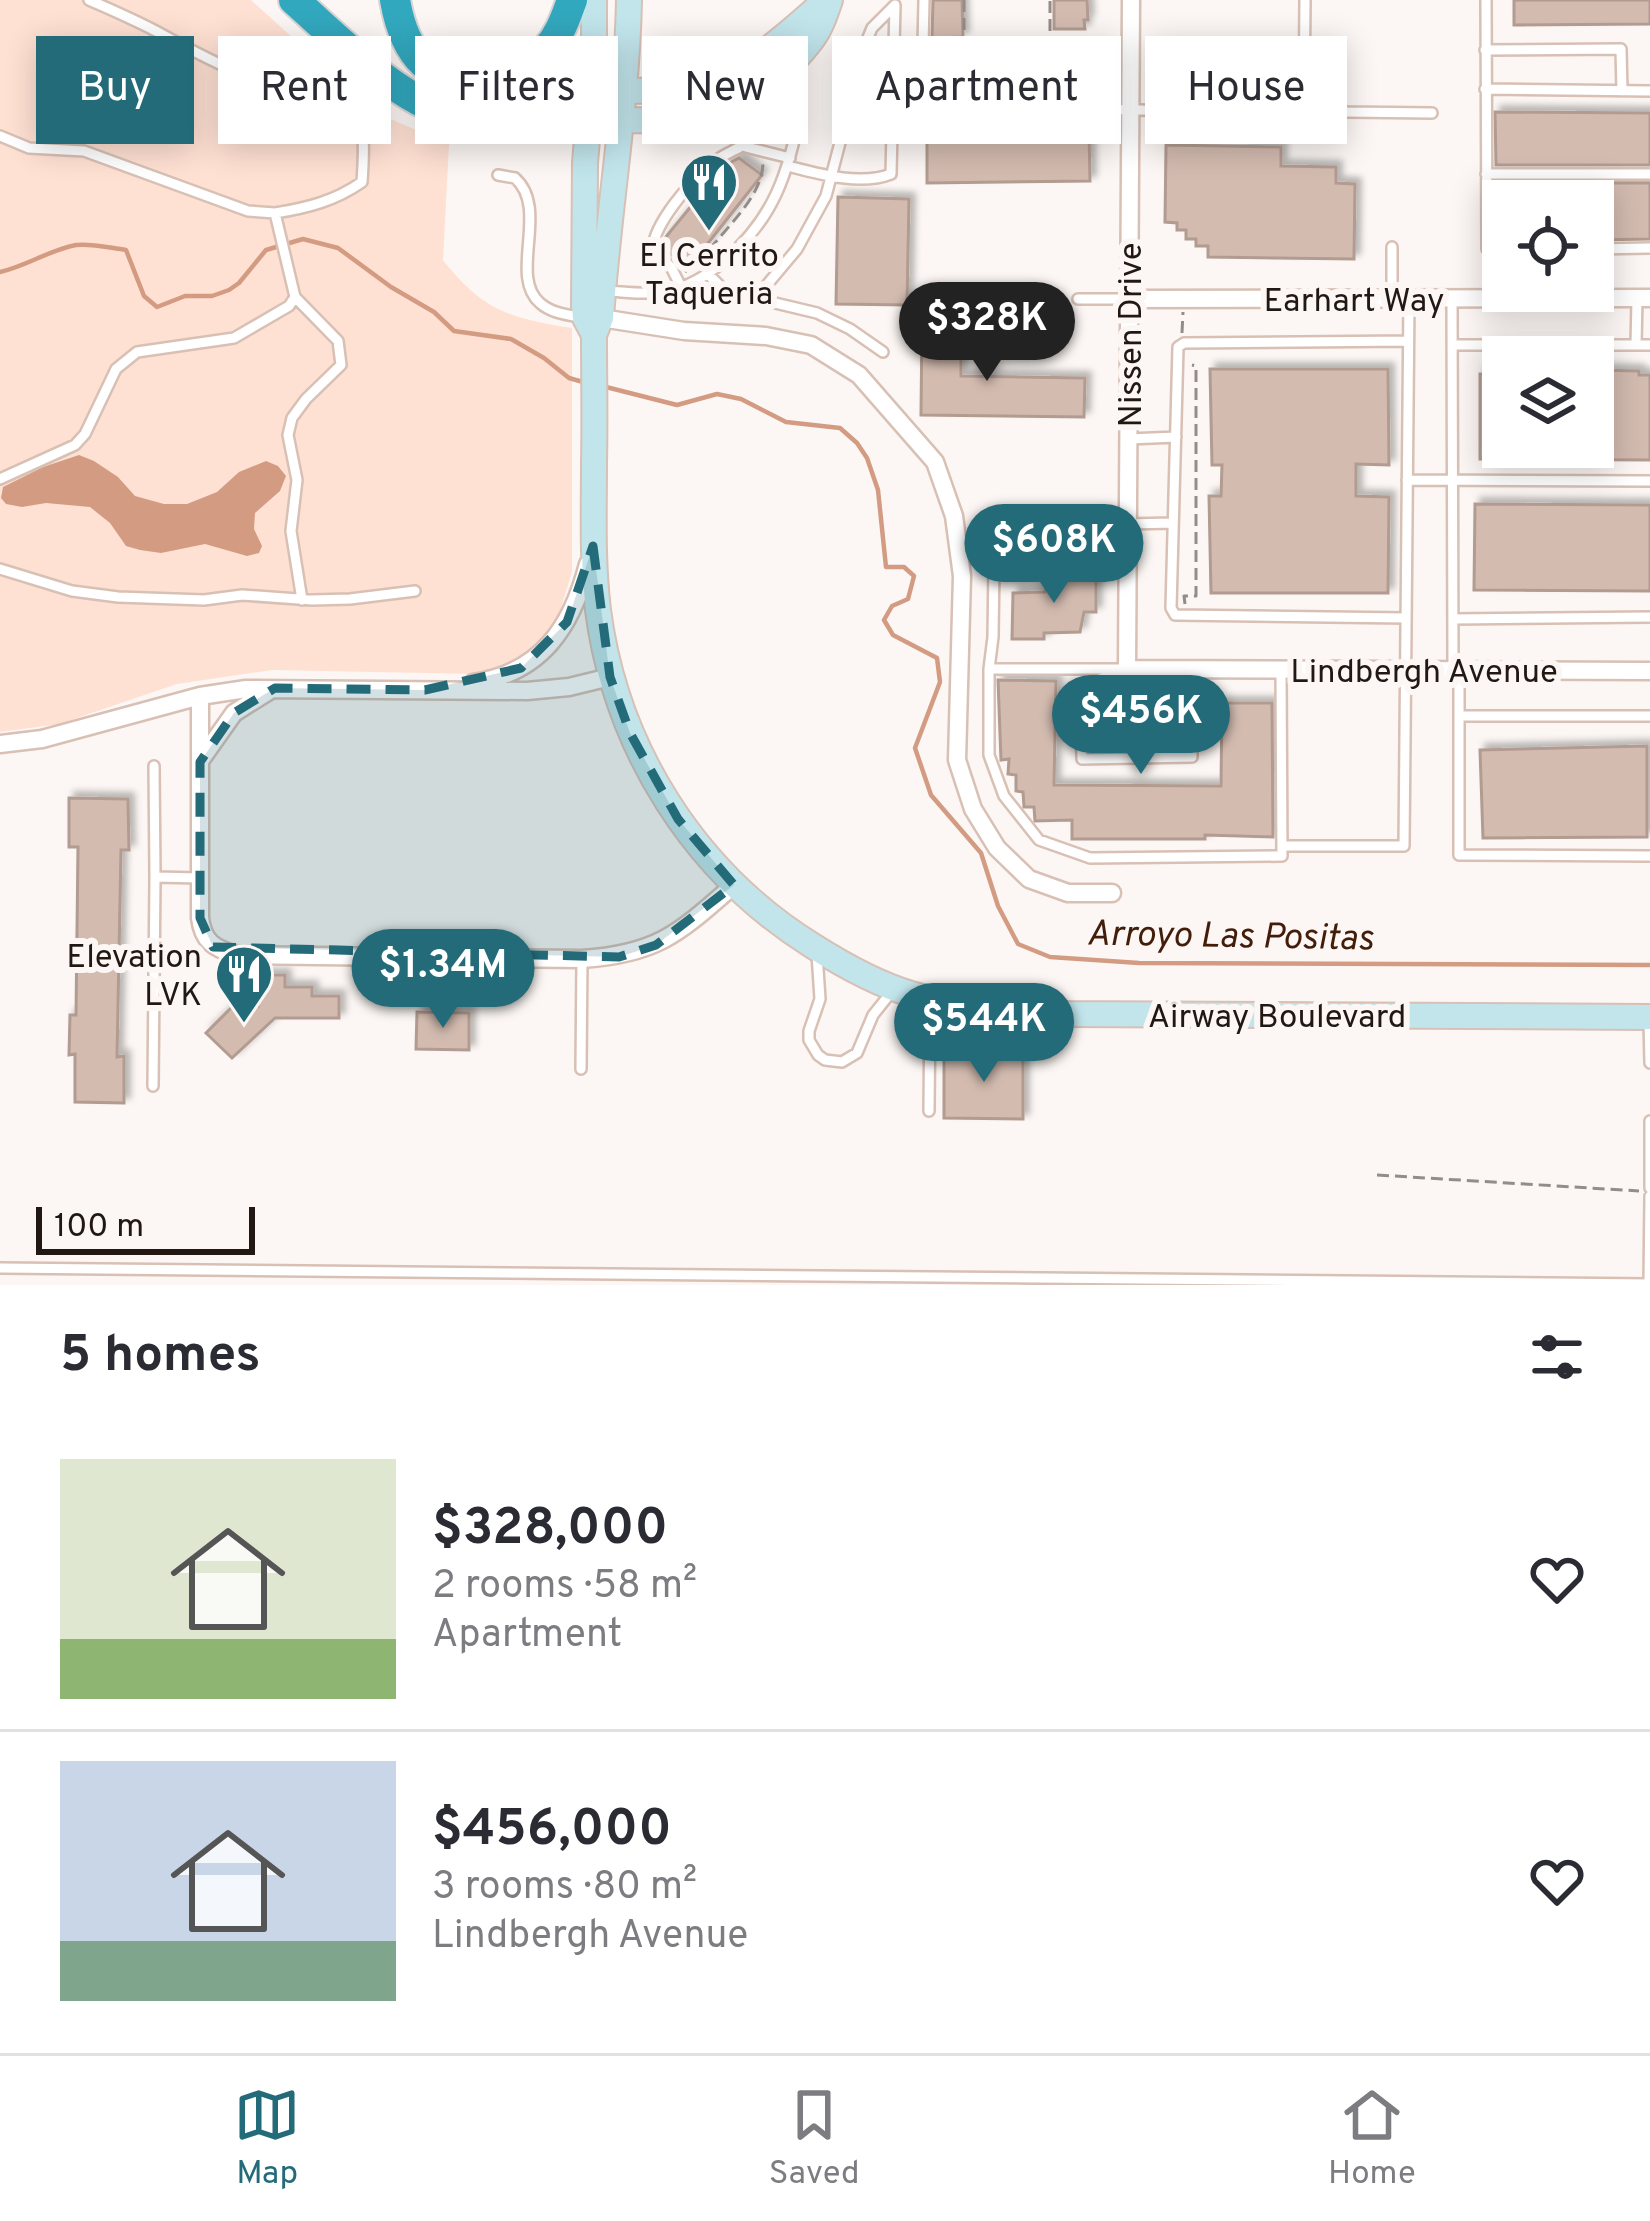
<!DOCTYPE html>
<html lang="en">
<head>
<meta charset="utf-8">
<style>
	body { margin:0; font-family:Overpass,sans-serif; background:#f7f7f7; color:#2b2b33; height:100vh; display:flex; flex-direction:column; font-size:45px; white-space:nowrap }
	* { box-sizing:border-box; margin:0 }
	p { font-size:39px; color:#7c7c81 }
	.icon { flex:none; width:66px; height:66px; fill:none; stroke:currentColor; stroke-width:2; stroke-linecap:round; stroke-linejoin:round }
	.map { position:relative; height:1285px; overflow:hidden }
	.sheet { display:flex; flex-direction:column; background:#fff; flex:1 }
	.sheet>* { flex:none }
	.top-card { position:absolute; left:36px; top:36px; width:1578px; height:108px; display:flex; gap:24px }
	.controls { position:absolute; left:1482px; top:180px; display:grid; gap:24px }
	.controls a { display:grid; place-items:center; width:132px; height:132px; border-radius:0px; background:#fff; box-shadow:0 6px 30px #0003; font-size:60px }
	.scale { position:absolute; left:36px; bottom:30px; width:219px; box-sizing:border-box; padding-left:12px; border:6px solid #211814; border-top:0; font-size:33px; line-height:42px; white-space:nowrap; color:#211814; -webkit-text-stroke:9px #fcf7f4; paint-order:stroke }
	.price { position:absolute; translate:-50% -102px; padding:0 27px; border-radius:42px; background:#246b79; color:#fff; font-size:39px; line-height:78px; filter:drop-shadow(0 3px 6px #0008) }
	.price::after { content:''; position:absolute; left:50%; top:72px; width:36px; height:27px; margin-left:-18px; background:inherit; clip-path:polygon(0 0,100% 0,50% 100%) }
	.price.selected { background:#222; color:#fff }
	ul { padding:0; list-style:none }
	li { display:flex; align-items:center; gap:36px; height:300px; padding:0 60px }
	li+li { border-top:3px solid #e1e1e2 }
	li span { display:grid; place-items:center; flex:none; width:336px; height:240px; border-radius:0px; color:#555 }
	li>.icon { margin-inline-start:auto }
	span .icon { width:144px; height:144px; fill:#fffc; stroke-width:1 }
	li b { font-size:51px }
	h2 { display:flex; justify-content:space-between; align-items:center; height:144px; padding:0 60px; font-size:51px }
	.pill { padding:0 42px; border-radius:0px; background:#fff; box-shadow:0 6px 30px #0003; font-size:42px; line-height:108px }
	.pill.selected { background:#246b79; color:#fff }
	.tab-bar { display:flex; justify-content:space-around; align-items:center; height:168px; border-top:3px solid #e1e1e2; background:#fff; font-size:33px; color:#7c7c81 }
	.tab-bar a { display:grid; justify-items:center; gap:6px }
	.tab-bar .selected { color:#246b79 }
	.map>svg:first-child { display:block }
	.green { fill:#ffe1d3 }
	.water { fill:#d39c82 }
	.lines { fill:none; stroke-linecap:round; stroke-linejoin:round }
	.stream { stroke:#d39c82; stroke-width:4.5 }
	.building { fill:#d3bbb0; stroke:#b29b90; stroke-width:3; filter:url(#shadow) }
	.lane-casing { stroke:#d8c0b5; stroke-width:14 }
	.street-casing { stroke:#d8c0b5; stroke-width:21 }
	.secondary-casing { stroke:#d8c0b5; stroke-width:28 }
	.highway-casing { stroke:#d7d5d5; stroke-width:34 }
	.path { stroke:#938c89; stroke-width:3; stroke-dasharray:12 6; stroke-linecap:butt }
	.lane { stroke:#fff; stroke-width:9 }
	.street { stroke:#fff; stroke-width:16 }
	.secondary { stroke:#c2e5ec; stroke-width:24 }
	.highway { stroke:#32a8be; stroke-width:30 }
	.marked { fill:#246b79; fill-opacity:0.2; stroke:#246b79; stroke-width:9; stroke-dasharray:24 15; stroke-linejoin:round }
	.labels { text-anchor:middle; stroke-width:12; stroke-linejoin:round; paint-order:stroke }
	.poi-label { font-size:33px; fill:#211814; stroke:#fcf7f4 }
	.street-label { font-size:33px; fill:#211814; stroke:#fcf7f4 }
	.water-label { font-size:36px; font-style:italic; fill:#421d0a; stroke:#fcf7f4 }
</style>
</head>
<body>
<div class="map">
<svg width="1650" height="1285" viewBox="0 0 1650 1285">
	<defs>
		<filter id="shadow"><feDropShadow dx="5.5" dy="-5.5" stdDeviation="3" flood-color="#0004"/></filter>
	</defs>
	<rect width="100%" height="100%" fill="#fcf7f4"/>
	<path class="green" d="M 0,0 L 251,0 L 335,76 L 386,117 L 449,144 L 443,260 C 483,311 510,318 572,328 L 572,572 L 556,624 L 522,657 L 477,674 L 272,670 L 177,684 L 59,724 L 0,732 Z"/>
	<path class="water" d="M 79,455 L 94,461 L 118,477 L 135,496 L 164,504 L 187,504 L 217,492 L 239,472 L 266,461 L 278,466 L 286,476 L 280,491 L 255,513 L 254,529 L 262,546 L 259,553 L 247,556 L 205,544 L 161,553 L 140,550 L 126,546 L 110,523 L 90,507 L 46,503 L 22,507 L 6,504 L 1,498 L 3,487 L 43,467 Z"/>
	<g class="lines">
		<path class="stream" d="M 0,272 C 27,266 49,250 76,245 C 91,243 110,248 126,250 L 144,296 L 157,307 L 185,296 L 212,296 L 229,290 L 239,283 L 266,250 L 303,239 L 338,248 L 391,287 L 434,312 L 454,331 L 511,339 L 544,358 L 569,378 L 583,382
			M 606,387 L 677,405 L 717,394 L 741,399 L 786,422 L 840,428 L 857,443 L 867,458 L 878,490 L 886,567 L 904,567 L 914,576 L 908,599 L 892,606 L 884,620 L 893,635 L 937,658 L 940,682 L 915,748 L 931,795 L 981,853 L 998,906 L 1018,944 L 1050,957 L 1139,963 L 1650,965"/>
	</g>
	<path class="building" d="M 933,0 L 962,0 L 963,37 L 932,38 Z
		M 1054,0 L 1087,0 L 1088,20 L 1084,20 L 1085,29 L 1054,29 Z
		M 1514,0 L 1650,0 L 1650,24 L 1514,25 Z
		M 1495,112 L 1650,113 L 1650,165 L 1496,165 Z
		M 1089,132 L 1090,181 L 927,183 L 927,134 Z
		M 1166,145 L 1281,147 L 1281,166 L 1336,167 L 1336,183 L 1355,184 L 1354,259 L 1208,257 L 1208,246 L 1196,246 L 1196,239 L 1186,239 L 1186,230 L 1177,230 L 1177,223 L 1165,222 Z
		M 739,158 L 762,175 L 686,271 L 663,245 L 665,238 L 724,166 Z
		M 1506,183 L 1650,183 L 1650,239 L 1593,240 L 1593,201 L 1506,201 Z
		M 838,197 L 909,199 L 907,305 L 836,304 Z
		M 961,321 L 961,376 L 1085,378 L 1084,417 L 921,415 L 922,322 Z
		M 1210,369 L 1388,369 L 1389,465 L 1356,464 L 1356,496 L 1389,497 L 1388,593 L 1211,593 L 1209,496 L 1221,496 L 1222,465 L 1212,465 Z
		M 1593,370 L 1639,371 L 1639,375 L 1650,375 L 1650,460 L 1480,459 L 1480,374 L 1503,374 L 1503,447 L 1593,447 Z
		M 1475,504 L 1650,505 L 1650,591 L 1474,590 Z
		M 1096,573 L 1096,612 L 1084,612 L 1080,632 L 1044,633 L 1044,639 L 1012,639 L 1013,593 L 1045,592 L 1047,574 Z
		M 998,680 L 1056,681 L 1054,785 L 1221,786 L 1222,703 L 1272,703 L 1273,837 L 1205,835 L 1205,839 L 1072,839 L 1072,820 L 1035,821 L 1034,807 L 1024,807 L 1023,792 L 1016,791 L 1016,775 L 1008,774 L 1009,759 L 1001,760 Z
		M 1647,746 L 1647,837 L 1483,838 L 1480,750 Z
		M 69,798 L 128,799 L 129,850 L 121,850 L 117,1057 L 124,1056 L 124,1103 L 75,1102 L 75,1054 L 69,1055 L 70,1015 L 76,1015 L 78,847 L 69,847 Z
		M 258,975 L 285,975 L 285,987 L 312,987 L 312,996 L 339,996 L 339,1018 L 275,1018 L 232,1058 L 206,1033 L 246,993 L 258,1005 Z
		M 417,1012 L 469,1013 L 469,1050 L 416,1049 Z
		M 944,1051 L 1023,1051 L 1023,1119 L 944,1118 Z"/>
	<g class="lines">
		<defs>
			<path id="lane" d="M 924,0 L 923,46 L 940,66
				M 1486,0 L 1487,249 L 1503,249
				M 1485,50 L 1621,49 L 1622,91
				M 1485,89 L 1650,91
				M 1304,103 L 1305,0
				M 1079,109 L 1257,112 L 1304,103 L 1347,112 L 1432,113
				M 0,136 L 29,148 L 84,151 L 248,211 L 275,213
				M 788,166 C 819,174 861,186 891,174 L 895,5
				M 1486,174 L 1650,174
				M 498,175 L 515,178 C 550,209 508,276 540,303 C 552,314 570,315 585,318
				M 1392,247 L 1392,299
				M 1593,249 L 1650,248
				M 708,274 L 725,291 L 817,313 L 850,329 L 883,352
				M 681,287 L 672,269 L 653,247 C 655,223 689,184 708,166 C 717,158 731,152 742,146 L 790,158
				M 608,291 C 626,292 646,295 664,292 C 687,288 704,277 722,263 C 775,218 787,175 801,110
				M 295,297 L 338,341 L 341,365 L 306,399 L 292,418 L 288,435 L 297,480 L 291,531 L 302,600
				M 755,299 L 797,249 L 826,196 L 867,40 L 872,28 L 895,5
				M 1078,299 L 1130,299
				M 1452,299 L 1453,670
				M 1452,345 L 1650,345
				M 1636,345 L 1637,298
				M 1129,439 L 1176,437
				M 0,479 L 75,445 L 85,434 L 116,369 L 137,352 L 234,338 L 289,306 L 295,297 L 275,213 C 307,208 335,201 362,182 C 366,124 364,107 318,68 C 306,71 295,82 283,83 C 252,86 179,43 150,28 C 130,18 110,9 89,0
				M 1407,480 L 1650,481
				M 1128,524 L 1173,523
				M 0,569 L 72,591 L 118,597 L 204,600 L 242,595 L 312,600 L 350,599 L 415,591
				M 1406,618 L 1175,615 L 1171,608 L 1178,347 L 1184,343 L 1408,341
				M 1453,619 L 1650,617
				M 989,669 L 993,637 L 994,565 L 1127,564
				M 1127,669 L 989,669 L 989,755 L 1004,796 L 1039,840 L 1090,858 L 1282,856 L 1281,670
				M 1191,670 L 1192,757 L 1082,759 L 1081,715 L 1192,714
				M 1459,670 L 1459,855 L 1650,856
				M 1081,715 L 1094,681 L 1122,671
				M 1459,716 L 1650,716
				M 154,766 L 155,877
				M 1282,846 L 1404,846 L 1409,299
				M 817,954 L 820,999 L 809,1031 L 809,1040 L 818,1055 L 825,1060 L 842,1062 L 857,1053 L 873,1015 L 893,990
				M 1649,1021 L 1650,1063
				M 581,1069 L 582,959
				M 153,1086 L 155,877 L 200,878
				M 929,1111 L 930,1003
				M 1650,1148 L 1650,1188
				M 1650,1148 L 1650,1121
				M 0,1268 L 1650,1284
				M 1649,1284 L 1650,1196"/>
			<path id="street" d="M 1131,0 L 1127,669 L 1650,671
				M 1130,299 L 1650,298
				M 601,318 L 684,331 L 766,336 L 811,345 L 859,375 L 935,462 L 954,516 L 962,576 L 957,760 L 973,809 L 997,848 L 1029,879 L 1068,893 L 1112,893
				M 473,683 C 542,673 572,626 588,564
				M 200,696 L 200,918 C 203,942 214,948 236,955 L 582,959 C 658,954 679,933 734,885
				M 0,744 L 42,739 L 200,696 L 246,689 L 527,691 L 569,687 L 610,677
				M 200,761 L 234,713 L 269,691"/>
			<path id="secondary" d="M 629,0 C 627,107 608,212 601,318 L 594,335 C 594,378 595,421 594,463 C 594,512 592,561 598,610 C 616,748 694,872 813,946 C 843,965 877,984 911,994 C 958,1008 1007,1011 1056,1014 L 1650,1017
				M 611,91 C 633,90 655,92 677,89 C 740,81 780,40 826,0
				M 609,119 C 633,120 659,122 684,119 C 728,115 784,77 810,42 C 820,30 825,15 830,0
				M 594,335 L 585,318 L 584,306 L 585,163 L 594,54 L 594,0"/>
			<path id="highway" d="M 294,0 C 335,36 397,100 450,113 C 493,124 544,119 588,119
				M 395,0 C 404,53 431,89 488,78 C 510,75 532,66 546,50 C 560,35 565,19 572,0
				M 489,85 L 540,91 L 591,91"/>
		</defs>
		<use href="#lane" class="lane-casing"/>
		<use href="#street" class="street-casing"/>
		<use href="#secondary" class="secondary-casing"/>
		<use href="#highway" class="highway-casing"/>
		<path class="path" d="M 964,0 L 964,53 L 1050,54 L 1050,0
			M 1002,55 L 1003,130
			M 699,264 C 718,233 762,201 763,163
			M 1182,333 L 1183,312
			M 1185,604 L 1184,596 L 1196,596 L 1196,366 L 1192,365
			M 1377,1175 L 1639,1191"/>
		<use href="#lane" class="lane"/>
		<use href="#street" class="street"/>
		<use href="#secondary" class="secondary"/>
		<use href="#highway" class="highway"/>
	</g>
	<path class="marked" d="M 593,546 L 610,677 L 630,733 L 678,819 L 734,885 L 656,945 L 619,957 L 213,947 L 200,918 L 200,762 L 234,713 L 275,688 L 425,690 L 521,668 L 567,622 Z"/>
	<defs>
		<symbol id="restaurant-pin" viewBox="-11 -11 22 30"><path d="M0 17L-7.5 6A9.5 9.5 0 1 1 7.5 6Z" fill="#246b79" stroke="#fcf7f4"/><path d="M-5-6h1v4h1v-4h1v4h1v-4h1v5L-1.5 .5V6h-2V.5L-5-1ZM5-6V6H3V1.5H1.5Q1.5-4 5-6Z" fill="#fff"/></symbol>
	</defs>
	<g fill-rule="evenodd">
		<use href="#restaurant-pin" x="676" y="149" width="66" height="90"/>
		<use href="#restaurant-pin" x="211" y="941" width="66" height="90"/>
	</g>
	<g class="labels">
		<g class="poi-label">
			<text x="709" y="266">El Cerrito<tspan x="709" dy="38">Taqueria</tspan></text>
			<text x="202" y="967" text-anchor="end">Elevation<tspan x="202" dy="38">LVK</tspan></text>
		</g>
		<g class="street-label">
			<text x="1354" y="311">Earhart Way</text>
			<text transform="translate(1129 335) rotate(-90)" y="12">Nissen Drive</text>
			<text x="1424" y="682">Lindbergh Avenue</text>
			<text x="1277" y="1027">Airway Boulevard</text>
		</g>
		<g class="water-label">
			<text transform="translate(1230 934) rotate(1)" y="13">Arroyo Las Positas</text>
		</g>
	</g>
</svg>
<div class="controls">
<a><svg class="icon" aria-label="locate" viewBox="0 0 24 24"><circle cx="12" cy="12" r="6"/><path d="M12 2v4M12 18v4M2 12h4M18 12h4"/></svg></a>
<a><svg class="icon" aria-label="layers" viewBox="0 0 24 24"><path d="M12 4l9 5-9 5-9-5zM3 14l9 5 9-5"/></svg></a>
</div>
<div class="scale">100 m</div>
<b class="price selected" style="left:987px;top:384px">$328K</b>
<b class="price" style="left:1054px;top:606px">$608K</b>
<b class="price" style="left:1141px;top:777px">$456K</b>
<b class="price" style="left:443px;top:1031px">$1.34M</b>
<b class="price" style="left:984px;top:1085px">$544K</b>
<div class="top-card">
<a class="pill selected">Buy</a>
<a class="pill">Rent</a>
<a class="pill">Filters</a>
<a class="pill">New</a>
<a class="pill">Apartment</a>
<a class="pill">House</a>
</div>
</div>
<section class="sheet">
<h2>5 homes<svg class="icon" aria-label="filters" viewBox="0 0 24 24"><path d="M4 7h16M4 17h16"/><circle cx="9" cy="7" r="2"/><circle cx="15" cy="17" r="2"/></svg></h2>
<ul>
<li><span style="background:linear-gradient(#dfe7d0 75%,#8fb573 0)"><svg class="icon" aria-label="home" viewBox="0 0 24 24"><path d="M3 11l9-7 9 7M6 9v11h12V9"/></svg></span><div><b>$328,000</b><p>2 rooms · 58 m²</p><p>Apartment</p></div><svg class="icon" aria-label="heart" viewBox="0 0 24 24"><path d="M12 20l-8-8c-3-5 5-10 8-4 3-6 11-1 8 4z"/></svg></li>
<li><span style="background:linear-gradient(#c9d6e8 75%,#7fa58c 0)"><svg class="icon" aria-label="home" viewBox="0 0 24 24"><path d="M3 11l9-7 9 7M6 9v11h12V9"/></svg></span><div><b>$456,000</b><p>3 rooms · 80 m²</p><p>Lindbergh Avenue</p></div><svg class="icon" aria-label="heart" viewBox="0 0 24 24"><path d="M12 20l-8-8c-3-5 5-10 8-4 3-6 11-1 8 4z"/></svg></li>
</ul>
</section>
<nav class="tab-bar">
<a class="selected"><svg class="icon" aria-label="map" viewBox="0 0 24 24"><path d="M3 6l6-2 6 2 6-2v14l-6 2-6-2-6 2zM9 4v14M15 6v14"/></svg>Map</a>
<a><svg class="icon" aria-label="saved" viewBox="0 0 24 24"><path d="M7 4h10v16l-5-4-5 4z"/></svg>Saved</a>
<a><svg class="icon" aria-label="home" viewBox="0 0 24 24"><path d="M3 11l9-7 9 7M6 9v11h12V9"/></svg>Home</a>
</nav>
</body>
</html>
